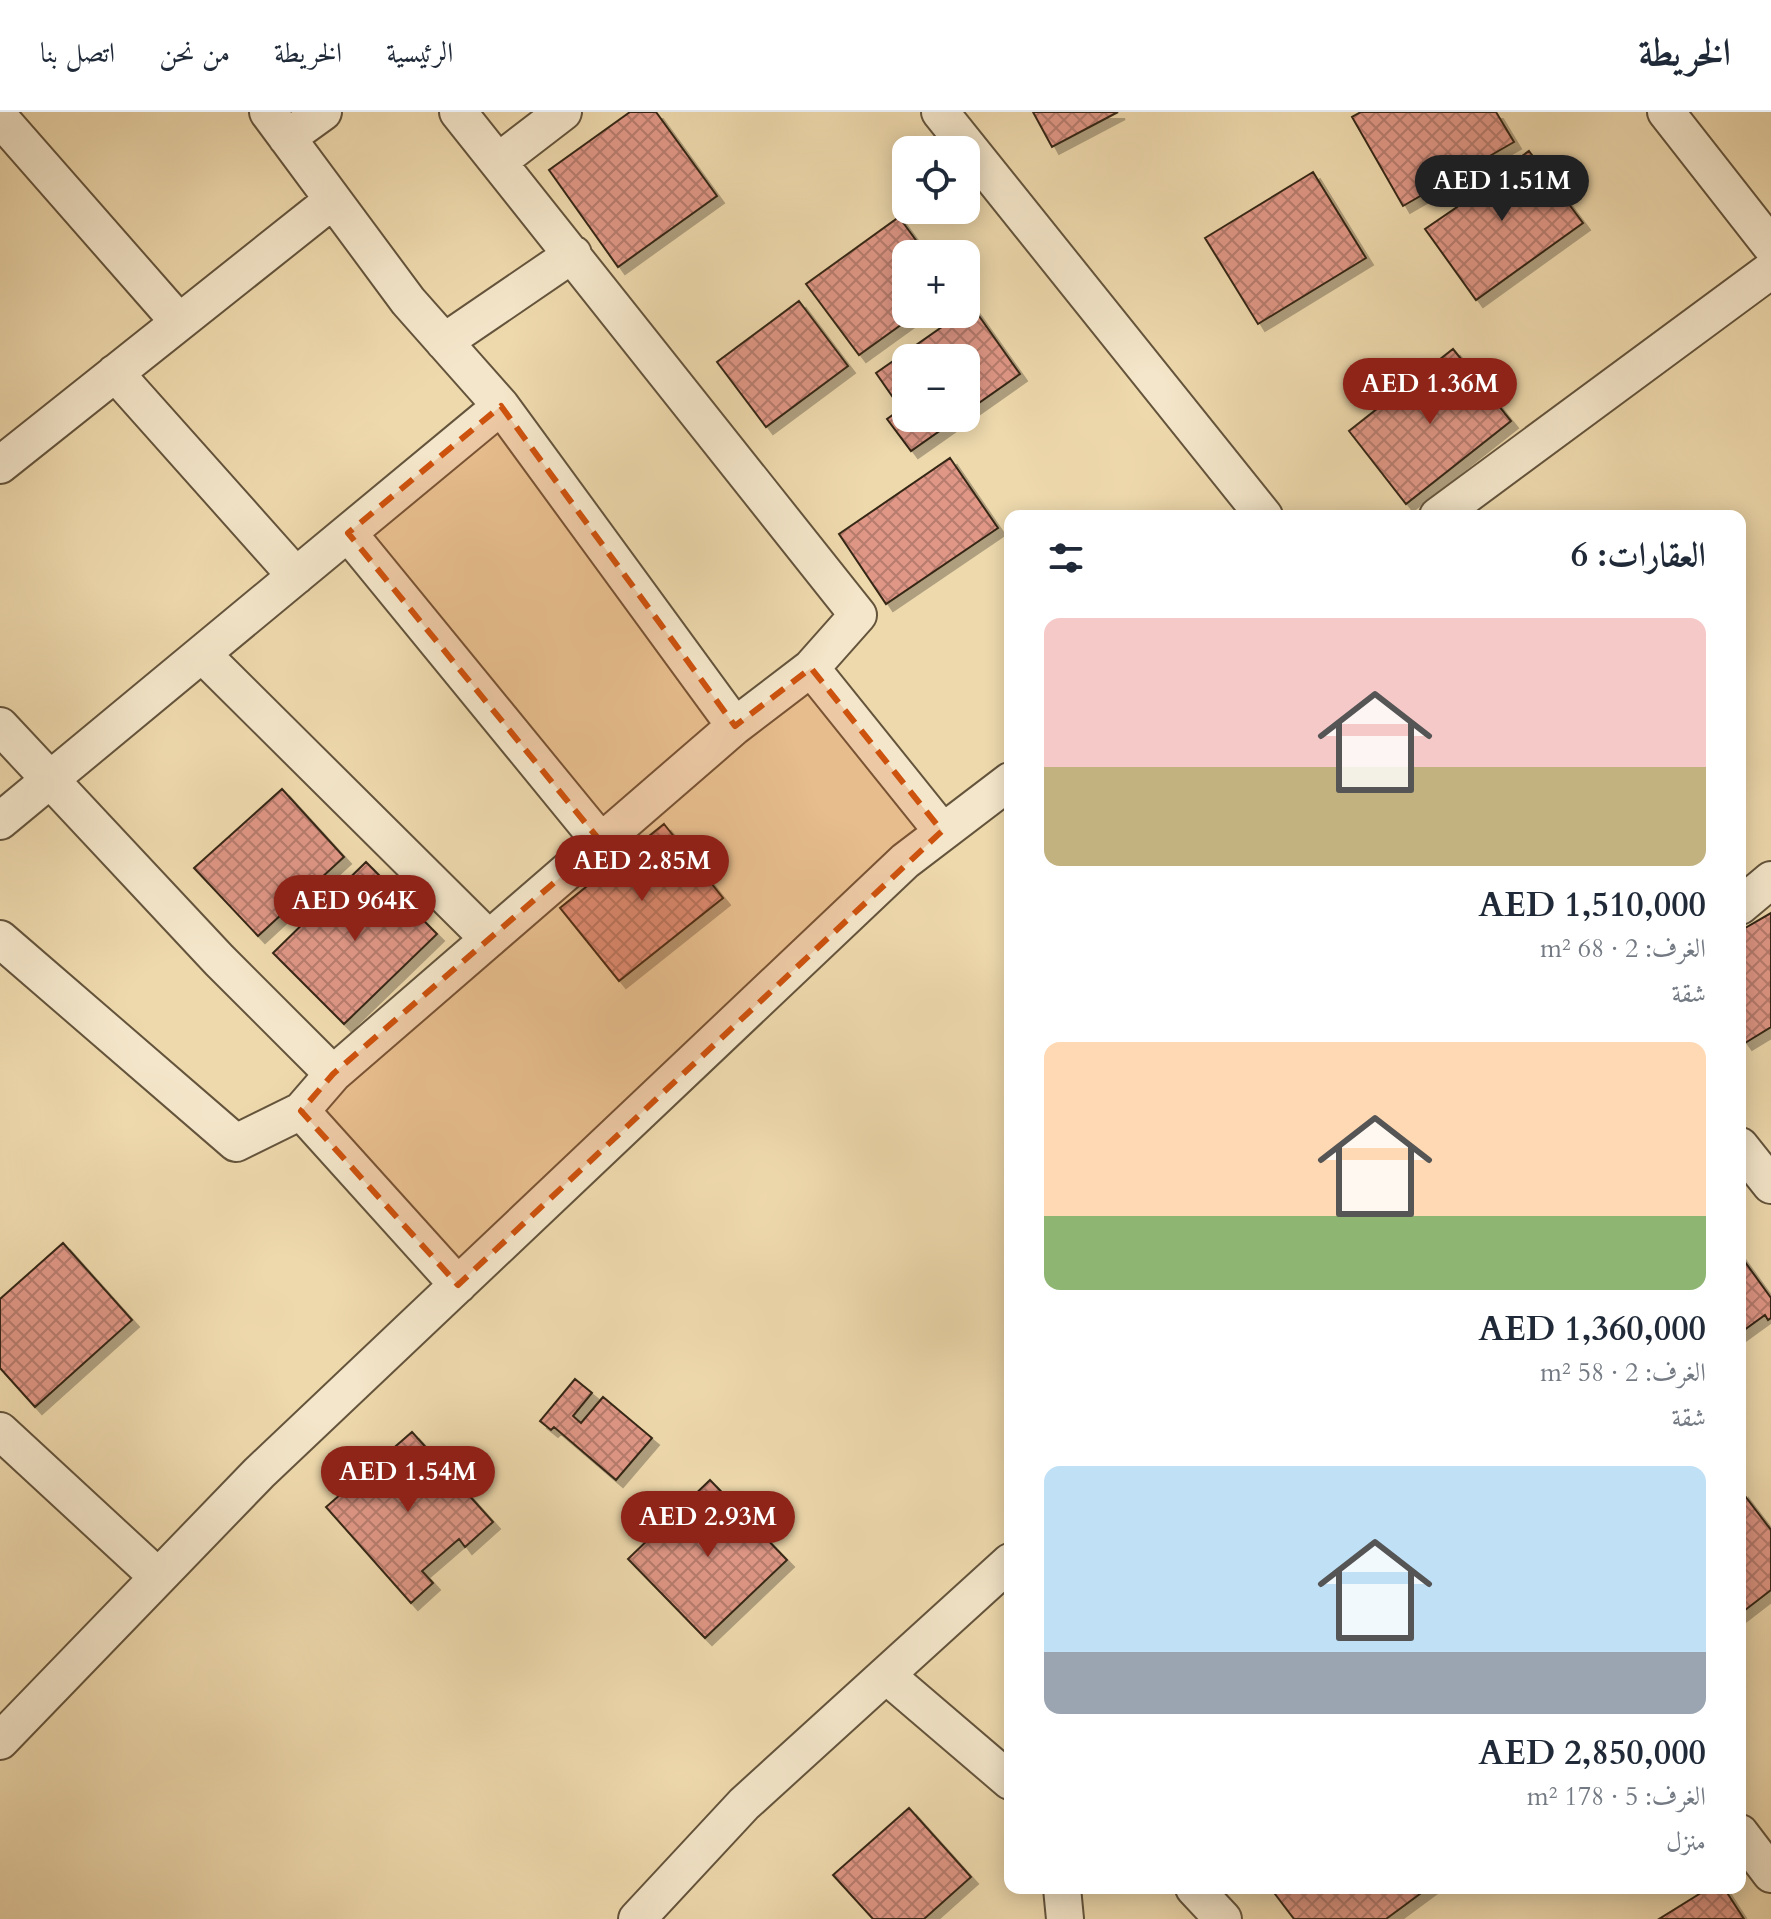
<!DOCTYPE html>
<html lang="ar">
<head>
<meta charset="utf-8">
<style>
	body { margin:0; font-family:Cardo,Amiri,serif; background:#f2f2f3; color:#1f2937; direction:rtl; height:100vh; display:flex; flex-direction:column; font-size:30px; white-space:nowrap }
	* { box-sizing:border-box; margin:0 }
	p { font-size:26px; color:#747a83 }
	.icon { flex:none; width:44px; height:44px; fill:none; stroke:currentColor; stroke-width:2; stroke-linecap:round; stroke-linejoin:round }
	.map { position:relative; flex:1; overflow:hidden; direction:ltr }
	.drawer { position:absolute; left:1004px; top:398px; width:742px; height:1384px; display:flex; flex-direction:column; background:#fff; border-radius:16px; box-shadow:0 4px 20px #0003; direction:rtl }
	.drawer>* { flex:none }
	.buttons { position:absolute; left:892px; top:24px; display:grid; gap:16px }
	.buttons a { display:grid; place-items:center; width:88px; height:88px; border-radius:16px; background:#fff; box-shadow:0 4px 20px #0003; font-size:40px }
	.price { position:absolute; translate:-50% -68px; padding:0 18px; border-radius:28px; background:#8f2418; color:#fff; font-size:26px; line-height:52px; filter:drop-shadow(0 2px 4px #0008) }
	.price::after { content:''; position:absolute; left:50%; top:48px; width:24px; height:18px; margin-left:-12px; background:inherit; clip-path:polygon(0 0,100% 0,50% 100%) }
	.price.active { background:#222; color:#fff }
	ul { padding:0; list-style:none }
	li { display:grid; align-content:center; gap:16px; height:424px; padding:0 40px }
	li span { display:grid; place-items:center; height:248px; border-radius:16px; color:#555 }
	li>.icon { margin-inline-start:auto }
	span .icon { width:144px; height:144px; fill:#fffc; stroke-width:1 }
	li b { font-size:34px }
	h2 { display:flex; justify-content:space-between; align-items:center; height:96px; padding:0 40px; font-size:34px }
	header { display:flex; align-items:center; gap:48px; box-sizing:border-box; height:112px; padding:0 40px; background:#fff; border-bottom:2px solid #e0e1e3 }
	header strong { font-size:38px }
	nav { display:flex; gap:44px; margin-inline-start:auto; font-size:28px }
	.map>svg:first-child { display:block }
	.building { fill:url(#building-cross-hatch); stroke:#362816; stroke-width:2; filter:url(#shadow) }
	.lines { fill:none; stroke-linecap:round; stroke-linejoin:round }
	.minor-casing { stroke:#64543c; stroke-width:40 }
	.minor { stroke:#f4e6ca; stroke-width:36 }
	.marked { fill:#cd520e; fill-opacity:0.2; stroke:#cd520e; stroke-width:6; stroke-dasharray:16 10; stroke-linejoin:round }
</style>
</head>
<body>
<header>
<strong>الخريطة</strong>
<nav><a>الرئيسية</a><a>الخريطة</a><a>من نحن</a><a>اتصل بنا</a></nav>
</header>
<div class="map">
<svg width="1771" height="1807" viewBox="0 0 1771 1807">
	<defs>
		<pattern id="building-cross-hatch" width="8" height="8" patternUnits="userSpaceOnUse" patternTransform="scale(2)"><rect width="8" height="8" fill="#e09786"/><path d="M0 0l8 8M0 8l8-8" fill="none" stroke="#b67b6d"/></pattern>
		<filter id="shadow"><feDropShadow dx="7" dy="7" stdDeviation="0" flood-color="#0004"/></filter>
	</defs>
	<rect width="100%" height="100%" fill="#eed9ad"/>
	<filter id="stains"><feTurbulence type="fractalNoise" baseFrequency=".0025" numOctaves="4"/><feColorMatrix values="0 0 0 0 .2 0 0 0 0 .09 0 0 0 0 .02 0 0 0 .5 -.17"/></filter>
	<radialGradient id="worn" r=".72"><stop offset=".6" stop-color="#630" stop-opacity="0"/><stop offset="1" stop-color="#630" stop-opacity=".3"/></radialGradient>
	<path class="building" d="M 630,0 L 656,0 L 717,84 L 618,155 L 549,58 Z
		M 1033,0 L 1118,0 L 1052,35 Z
		M 1361,0 L 1496,0 L 1514,30 L 1403,94 L 1352,5 Z
		M 1529,39 L 1583,111 L 1476,188 L 1425,117 L 1457,95 L 1447,82 L 1497,46 L 1505,56 Z
		M 1313,60 L 1366,146 L 1258,212 L 1205,126 Z
		M 899,105 L 926,142 L 906,142 L 906,202 L 916,202 L 859,243 L 806,172 Z
		M 799,189 L 848,254 L 766,315 L 717,250 Z
		M 972,194 L 1020,262 L 966,300 L 966,246 L 906,246 L 906,306 L 958,306 L 911,339 L 887,307 L 901,297 L 876,261 Z
		M 1453,237 L 1511,309 L 1406,392 L 1349,319 Z
		M 950,346 L 998,416 L 886,492 L 839,422 Z
		M 282,677 L 344,745 L 258,824 L 194,756 Z
		M 664,712 L 723,786 L 619,869 L 560,796 Z
		M 366,750 L 437,822 L 344,912 L 273,841 Z
		M 1771,801 L 1771,915 L 1745,931 L 1740,924 L 1740,819 Z
		M 63,1131 L 132,1208 L 35,1295 L 0,1256 L 0,1187 Z
		M 1740,1143 L 1771,1186 L 1771,1206 L 1768,1208 L 1765,1203 L 1740,1221 Z
		M 575,1267 L 592,1281 L 573,1304 L 581,1311 L 603,1285 L 652,1326 L 616,1368 L 554,1315 L 551,1318 L 540,1309 Z
		M 412,1320 L 493,1410 L 465,1435 L 459,1427 L 422,1459 L 433,1471 L 411,1491 L 326,1395 Z
		M 710,1368 L 787,1448 L 705,1526 L 628,1447 Z
		M 1742,1380 L 1771,1418 L 1771,1478 L 1740,1502 Z
		M 909,1696 L 971,1765 L 924,1807 L 873,1807 L 833,1763 Z
		M 1275,1776 L 1428,1776 L 1386,1807 L 1294,1807 L 1272,1778 Z
		M 1709,1776 L 1724,1776 L 1744,1807 L 1659,1807 Z"/>
	<g class="lines">
		<defs>
			<path id="minor" d="M 268,0 L 408,189 L 501,294 L 735,614 L 811,556 L 942,719
				M 458,0 L 858,503 L 811,556
				M 940,0 L 1264,404
				M 1666,0 L 1771,134
				M 0,6 L 179,210
				M 287,26 L 323,0
				M 498,50 L 563,0
				M 444,230 L 573,142
				M 115,261 L 296,464
				M 0,353 L 333,88
				M 1438,404 L 1771,158
				M 348,421 L 601,730
				M 202,542 L 489,827
				M 0,614 L 219,848 L 333,962 L 301,999 L 458,1173
				M 0,709 L 501,294
				M 1740,794 L 1771,768
				M 0,827 L 236,1031 L 301,999
				M 333,962 L 735,614
				M 1740,1034 L 1771,1073
				M 0,1319 L 158,1465
				M 886,1563 L 1010,1669
				M 0,1629 L 259,1361 L 905,749 L 1010,669
				M 1740,1721 L 1771,1762
				M 1062,1776 L 1065,1807
				M 1194,1776 L 1223,1807
				M 637,1807 L 744,1692 L 1010,1450"/>
		</defs>
		<use href="#minor" class="minor-casing"/>
		<use href="#minor" class="minor"/>
	</g>
	<path class="marked" d="M 501,294 L 735,614 L 811,556 L 942,719 L 458,1173 L 301,999 L 333,962 L 601,730 L 348,421 Z"/>
	<rect width="100%" height="100%" filter="url(#stains)"/>
	<rect width="100%" height="100%" fill="url(#worn)"/>
</svg>
<div class="buttons">
<a><svg class="icon" aria-label="locate" viewBox="0 0 24 24"><circle cx="12" cy="12" r="6"/><path d="M12 2v4M12 18v4M2 12h4M18 12h4"/></svg></a>
<a>+</a>
<a>−</a>
</div>
<b class="price active" style="left:1502px;top:111px">AED 1.51M</b>
<b class="price" style="left:1430px;top:314px">AED 1.36M</b>
<b class="price" style="left:642px;top:791px">AED 2.85M</b>
<b class="price" style="left:355px;top:831px">AED 964K</b>
<b class="price" style="left:408px;top:1402px">AED 1.54M</b>
<b class="price" style="left:708px;top:1447px">AED 2.93M</b>
<section class="drawer">
<h2>العقارات: 6<svg class="icon" aria-label="filters" viewBox="0 0 24 24"><path d="M4 7h16M4 17h16"/><circle cx="9" cy="7" r="2"/><circle cx="15" cy="17" r="2"/></svg></h2>
<ul>
<li><span style="background:linear-gradient(#f6c9c9 60%,#c2b280 0)"><svg class="icon" aria-label="home" viewBox="0 0 24 24"><path d="M3 11l9-7 9 7M6 9v11h12V9"/></svg></span><div><b>AED 1,510,000</b><p>الغرف: 2 · 68 m²</p><p>شقة</p></div></li>
<li><span style="background:linear-gradient(#ffd9b3 70%,#8fb573 0)"><svg class="icon" aria-label="home" viewBox="0 0 24 24"><path d="M3 11l9-7 9 7M6 9v11h12V9"/></svg></span><div><b>AED 1,360,000</b><p>الغرف: 2 · 58 m²</p><p>شقة</p></div></li>
<li><span style="background:linear-gradient(#bfe0f5 75%,#9aa5b1 0)"><svg class="icon" aria-label="home" viewBox="0 0 24 24"><path d="M3 11l9-7 9 7M6 9v11h12V9"/></svg></span><div><b>AED 2,850,000</b><p>الغرف: 5 · 178 m²</p><p>منزل</p></div></li>
</ul>
</section>
</div>
</body>
</html>
